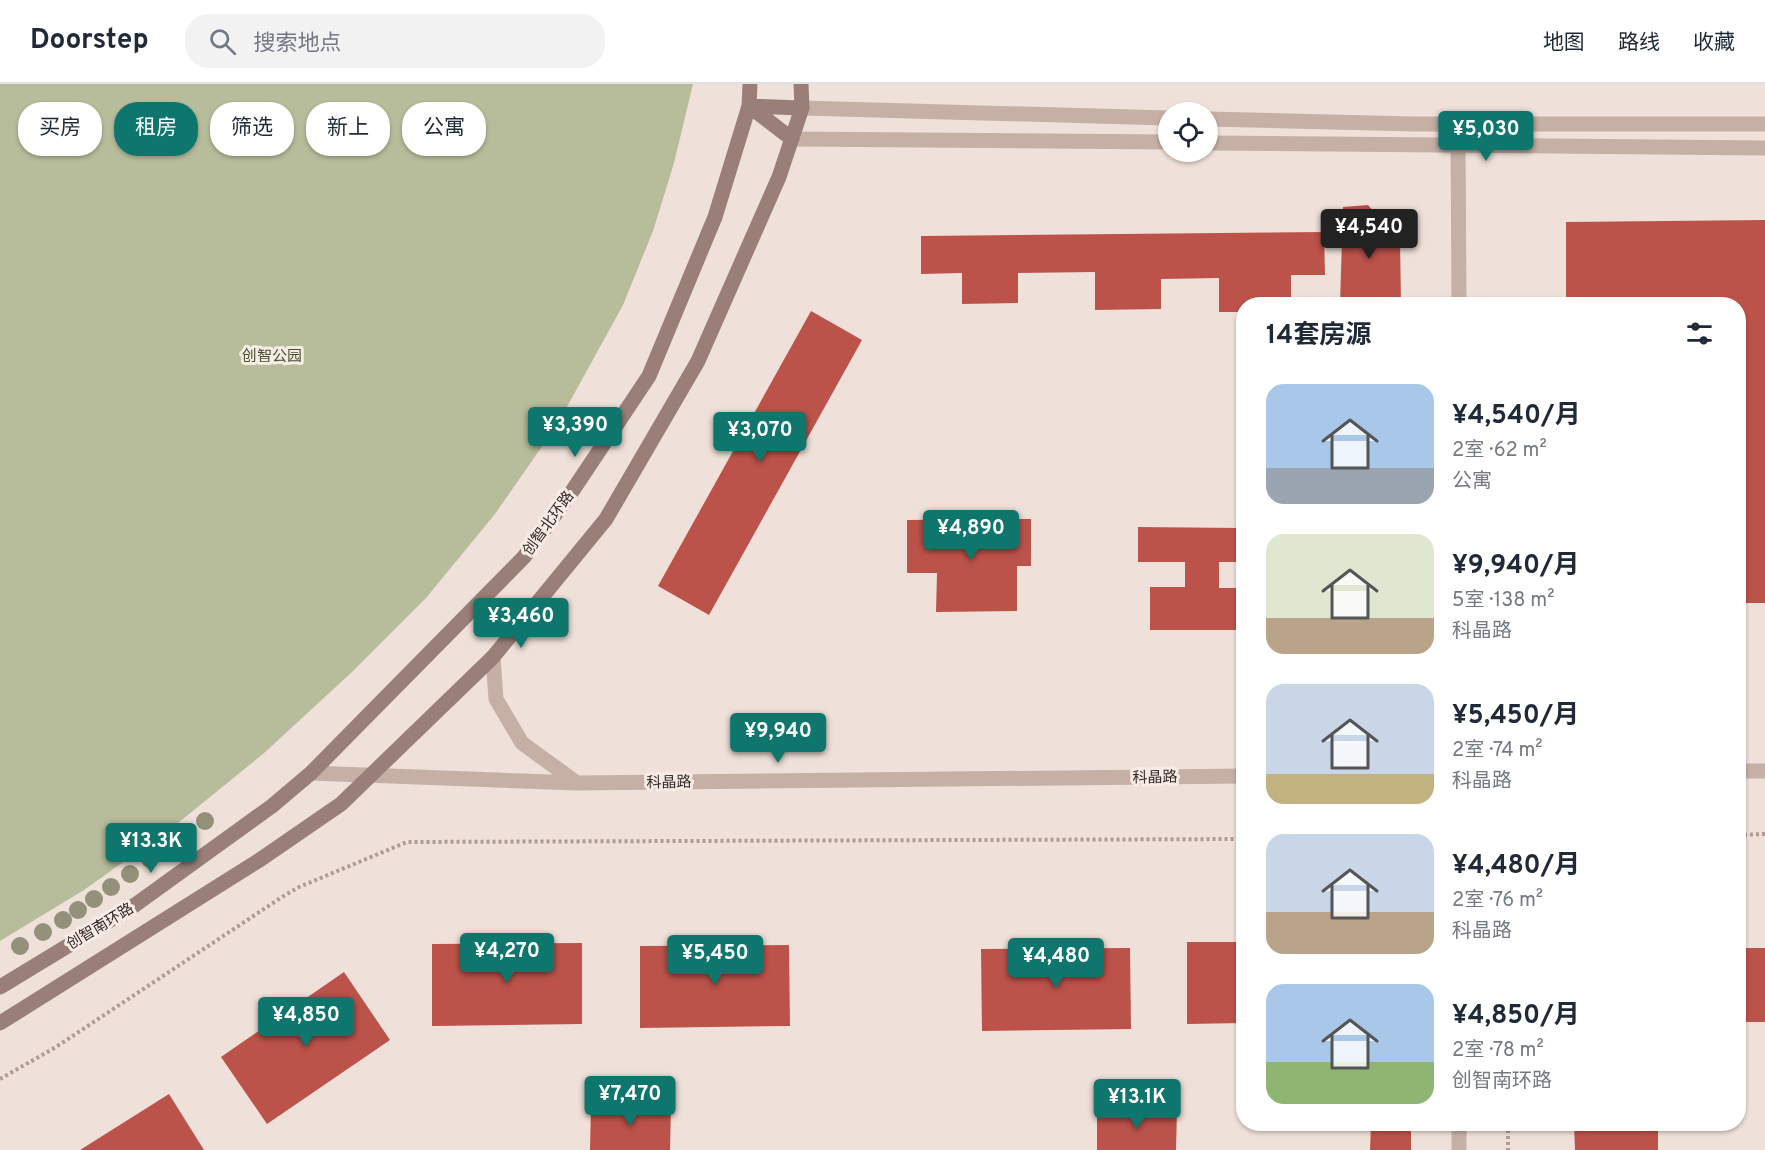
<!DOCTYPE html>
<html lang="zh">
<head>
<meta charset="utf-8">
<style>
	body { margin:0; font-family:Overpass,"Noto Sans SC",sans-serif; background:#f2f2f3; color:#1f2937; height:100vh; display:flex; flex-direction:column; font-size:22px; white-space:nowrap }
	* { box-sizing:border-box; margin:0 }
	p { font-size:20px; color:#747a83 }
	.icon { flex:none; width:33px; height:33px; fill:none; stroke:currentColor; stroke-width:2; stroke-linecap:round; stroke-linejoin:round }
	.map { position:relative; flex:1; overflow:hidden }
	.side { position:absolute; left:1236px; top:213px; width:510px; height:834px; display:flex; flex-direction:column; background:#fff; border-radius:24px; box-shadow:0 2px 4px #0004 }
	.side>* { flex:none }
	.top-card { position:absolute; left:18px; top:18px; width:570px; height:54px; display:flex; gap:12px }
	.buttons { position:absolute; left:1158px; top:18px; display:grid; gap:12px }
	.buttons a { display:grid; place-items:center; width:60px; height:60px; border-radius:50%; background:#fff; box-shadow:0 2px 4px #0004; font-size:30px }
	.price { position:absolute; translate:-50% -51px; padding:0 14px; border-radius:6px; background:#0f766e; color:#fff; font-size:20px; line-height:39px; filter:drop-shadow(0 2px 3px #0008) }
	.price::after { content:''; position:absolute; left:50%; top:36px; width:18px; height:14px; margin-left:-9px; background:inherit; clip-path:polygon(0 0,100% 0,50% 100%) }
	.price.active { background:#222; color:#fff }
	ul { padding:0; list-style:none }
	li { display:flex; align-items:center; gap:18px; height:150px; padding:0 30px }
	li span { display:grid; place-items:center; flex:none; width:168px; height:120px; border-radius:18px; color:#555 }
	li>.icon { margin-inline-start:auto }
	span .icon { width:72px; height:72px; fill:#fffc; stroke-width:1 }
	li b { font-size:26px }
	h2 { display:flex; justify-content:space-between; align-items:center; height:72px; padding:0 30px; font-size:26px }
	.tag { padding:0 21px; border-radius:24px; background:#fff; box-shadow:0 2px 4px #0004; font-size:21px; line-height:54px }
	.tag.active { background:#0f766e; color:#fff }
	header { display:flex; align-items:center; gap:36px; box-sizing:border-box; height:84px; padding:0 30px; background:#fff; border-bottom:2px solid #e0e1e3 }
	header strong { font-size:28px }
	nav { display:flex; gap:33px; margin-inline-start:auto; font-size:21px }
	.search { width:420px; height:54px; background:#f2f2f3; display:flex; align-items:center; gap:15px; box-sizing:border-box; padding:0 21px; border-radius:24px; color:#747a83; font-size:22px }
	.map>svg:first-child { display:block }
	.green { fill:#b7bc9b }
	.building { fill:#bc534a }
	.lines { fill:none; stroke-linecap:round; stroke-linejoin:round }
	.path { stroke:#b19a91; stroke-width:4; stroke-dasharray:3 3; stroke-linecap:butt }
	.minor { stroke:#c6b0a6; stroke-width:15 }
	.tertiary { stroke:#c6b0a6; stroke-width:15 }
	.secondary { stroke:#997f78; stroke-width:15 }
	.tree { fill:#93917a }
	.labels { text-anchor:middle; stroke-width:6; stroke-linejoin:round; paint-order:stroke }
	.park-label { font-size:15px; fill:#484f2c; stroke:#f7ece5 }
	.street-label { font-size:15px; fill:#332827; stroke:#f7ece5 }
</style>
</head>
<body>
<header>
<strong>Doorstep</strong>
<div class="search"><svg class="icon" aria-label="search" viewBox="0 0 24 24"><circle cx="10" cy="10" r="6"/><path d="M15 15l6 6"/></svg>搜索地点</div>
<nav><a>地图</a><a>路线</a><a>收藏</a></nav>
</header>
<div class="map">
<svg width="1765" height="1066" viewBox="0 0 1765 1066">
	<rect width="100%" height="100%" fill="#efe1d9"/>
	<path class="green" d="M 0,0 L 693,0 L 674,79 L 653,147 L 623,221 L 557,341 L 495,430 L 426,514 L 352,588 L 263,670 L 178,739 L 84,806 L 0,857 Z"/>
	<path class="building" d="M 1368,121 L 1400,157 L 1401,220 L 1340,220 L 1343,123 Z
		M 1765,136 L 1765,519 L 1738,519 L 1738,220 L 1566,220 L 1566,138 Z
		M 1324,148 L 1325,191 L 1291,191 L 1291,220 L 1244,220 L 1244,228 L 1219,228 L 1219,194 L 1161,195 L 1161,225 L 1095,226 L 1095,188 L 1018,189 L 1018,219 L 962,220 L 962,189 L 921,190 L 921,152 Z
		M 811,227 L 862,256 L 709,531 L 658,502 Z
		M 1031,435 L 1031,482 L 1017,482 L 1017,527 L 936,528 L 937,489 L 907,489 L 907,436 Z
		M 1138,443 L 1240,444 L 1239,478 L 1219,478 L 1219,504 L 1239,504 L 1239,546 L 1150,546 L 1150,503 L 1185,503 L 1185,478 L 1138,478 Z
		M 1187,858 L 1244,858 L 1244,939 L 1187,940 Z
		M 582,859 L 582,940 L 432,942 L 432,860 Z
		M 789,861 L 790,942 L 640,944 L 640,862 Z
		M 1130,864 L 1131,945 L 982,947 L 981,865 Z
		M 1738,864 L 1765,864 L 1765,938 L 1738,938 Z
		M 344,888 L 390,956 L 267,1040 L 221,973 Z
		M 169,1010 L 204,1066 L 80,1066 Z
		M 591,1020 L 671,1022 L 670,1066 L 590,1066 Z
		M 1097,1025 L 1177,1026 L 1176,1066 L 1097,1066 Z
		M 1371,1040 L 1411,1040 L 1411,1066 L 1370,1066 Z
		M 1574,1040 L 1658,1040 L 1658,1066 L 1575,1066 Z"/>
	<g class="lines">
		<path class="path" d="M 1738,751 L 1765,750
			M 0,995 L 56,963 L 282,813 L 299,803 L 407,758 L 1244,755
			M 1508,1040 L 1508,1066"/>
		<path class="minor" d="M 802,24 L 1168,34
			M 1208,35 L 1414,40 L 1765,40
			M 1458,52 L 1459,220
			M 792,55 L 1168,58
			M 1208,59 L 1765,64
			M 1459,1066 L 1459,1040"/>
		<path class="tertiary" d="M 493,573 L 496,615 L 522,659 L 577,699
			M 1738,687 L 1765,687
			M 311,689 L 577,699 L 1244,692"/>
		<path class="secondary" d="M 749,22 L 792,55
			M 749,22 L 802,24
			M 0,903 L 135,821 L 272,722 L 311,689 L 524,473 L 573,406 L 649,292 L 715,133 L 749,22 L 750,0
			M 0,939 L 258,777 L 341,720 L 493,573 L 606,435 L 698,277 L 779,93 L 802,24 L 801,0"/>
	</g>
	<g class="tree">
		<circle cx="205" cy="737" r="9"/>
		<circle cx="183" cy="753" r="9"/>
		<circle cx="166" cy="764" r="9"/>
		<circle cx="150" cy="775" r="9"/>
		<circle cx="130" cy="790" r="9"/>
		<circle cx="111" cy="803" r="9"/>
		<circle cx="94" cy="815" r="9"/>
		<circle cx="78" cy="826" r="9"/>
		<circle cx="63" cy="836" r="9"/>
		<circle cx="43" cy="848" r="9"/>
		<circle cx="20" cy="862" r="9"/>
	</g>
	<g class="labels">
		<g class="park-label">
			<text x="272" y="277">创智公园</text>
		</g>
		<g class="street-label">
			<text transform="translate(548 439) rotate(-54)" y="5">创智北环路</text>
			<text transform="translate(1155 693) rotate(-1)" y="5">科晶路</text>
			<text transform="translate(669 698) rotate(-1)" y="5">科晶路</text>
			<text transform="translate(100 842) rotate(-31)" y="5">创智南环路</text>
		</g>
	</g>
</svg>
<div class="buttons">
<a><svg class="icon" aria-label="locate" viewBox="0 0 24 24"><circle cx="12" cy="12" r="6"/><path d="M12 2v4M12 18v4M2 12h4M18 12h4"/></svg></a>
</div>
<b class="price" style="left:1486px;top:78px">¥5,030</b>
<b class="price active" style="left:1369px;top:176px">¥4,540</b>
<b class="price" style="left:575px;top:374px">¥3,390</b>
<b class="price" style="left:760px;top:379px">¥3,070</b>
<b class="price" style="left:971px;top:477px">¥4,890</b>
<b class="price" style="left:521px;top:565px">¥3,460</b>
<b class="price" style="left:778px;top:680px">¥9,940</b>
<b class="price" style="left:151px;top:790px">¥13.3K</b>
<b class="price" style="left:507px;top:900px">¥4,270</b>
<b class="price" style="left:715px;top:902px">¥5,450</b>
<b class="price" style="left:1056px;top:905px">¥4,480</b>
<b class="price" style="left:306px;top:964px">¥4,850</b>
<b class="price" style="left:630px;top:1043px">¥7,470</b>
<b class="price" style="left:1137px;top:1046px">¥13.1K</b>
<div class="top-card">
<a class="tag">买房</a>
<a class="tag active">租房</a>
<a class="tag">筛选</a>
<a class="tag">新上</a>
<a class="tag">公寓</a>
</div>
<section class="side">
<h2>14套房源<svg class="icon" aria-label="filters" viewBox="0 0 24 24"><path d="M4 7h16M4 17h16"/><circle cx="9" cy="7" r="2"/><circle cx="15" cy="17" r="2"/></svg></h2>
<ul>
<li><span style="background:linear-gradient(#a9c7e8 70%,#9aa5b1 0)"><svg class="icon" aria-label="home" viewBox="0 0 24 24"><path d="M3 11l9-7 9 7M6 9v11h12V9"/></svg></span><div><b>¥4,540/月</b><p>2室 · 62 m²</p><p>公寓</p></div></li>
<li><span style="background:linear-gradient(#dfe7d0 70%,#b9a48a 0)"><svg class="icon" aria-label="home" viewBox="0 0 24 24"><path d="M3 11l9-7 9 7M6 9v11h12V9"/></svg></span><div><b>¥9,940/月</b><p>5室 · 138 m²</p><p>科晶路</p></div></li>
<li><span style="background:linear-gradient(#c9d6e8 75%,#c2b280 0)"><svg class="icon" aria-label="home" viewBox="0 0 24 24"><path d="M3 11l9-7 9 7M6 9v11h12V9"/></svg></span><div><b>¥5,450/月</b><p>2室 · 74 m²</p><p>科晶路</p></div></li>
<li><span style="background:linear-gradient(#c9d6e8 65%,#b9a48a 0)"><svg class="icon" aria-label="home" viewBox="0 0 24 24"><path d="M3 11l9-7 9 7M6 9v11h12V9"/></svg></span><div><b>¥4,480/月</b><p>2室 · 76 m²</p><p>科晶路</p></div></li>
<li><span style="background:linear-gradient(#a9c7e8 65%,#8fb573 0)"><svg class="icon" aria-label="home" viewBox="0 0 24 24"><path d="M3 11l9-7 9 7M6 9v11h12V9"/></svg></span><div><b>¥4,850/月</b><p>2室 · 78 m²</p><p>创智南环路</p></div></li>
</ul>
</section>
</div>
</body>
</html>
